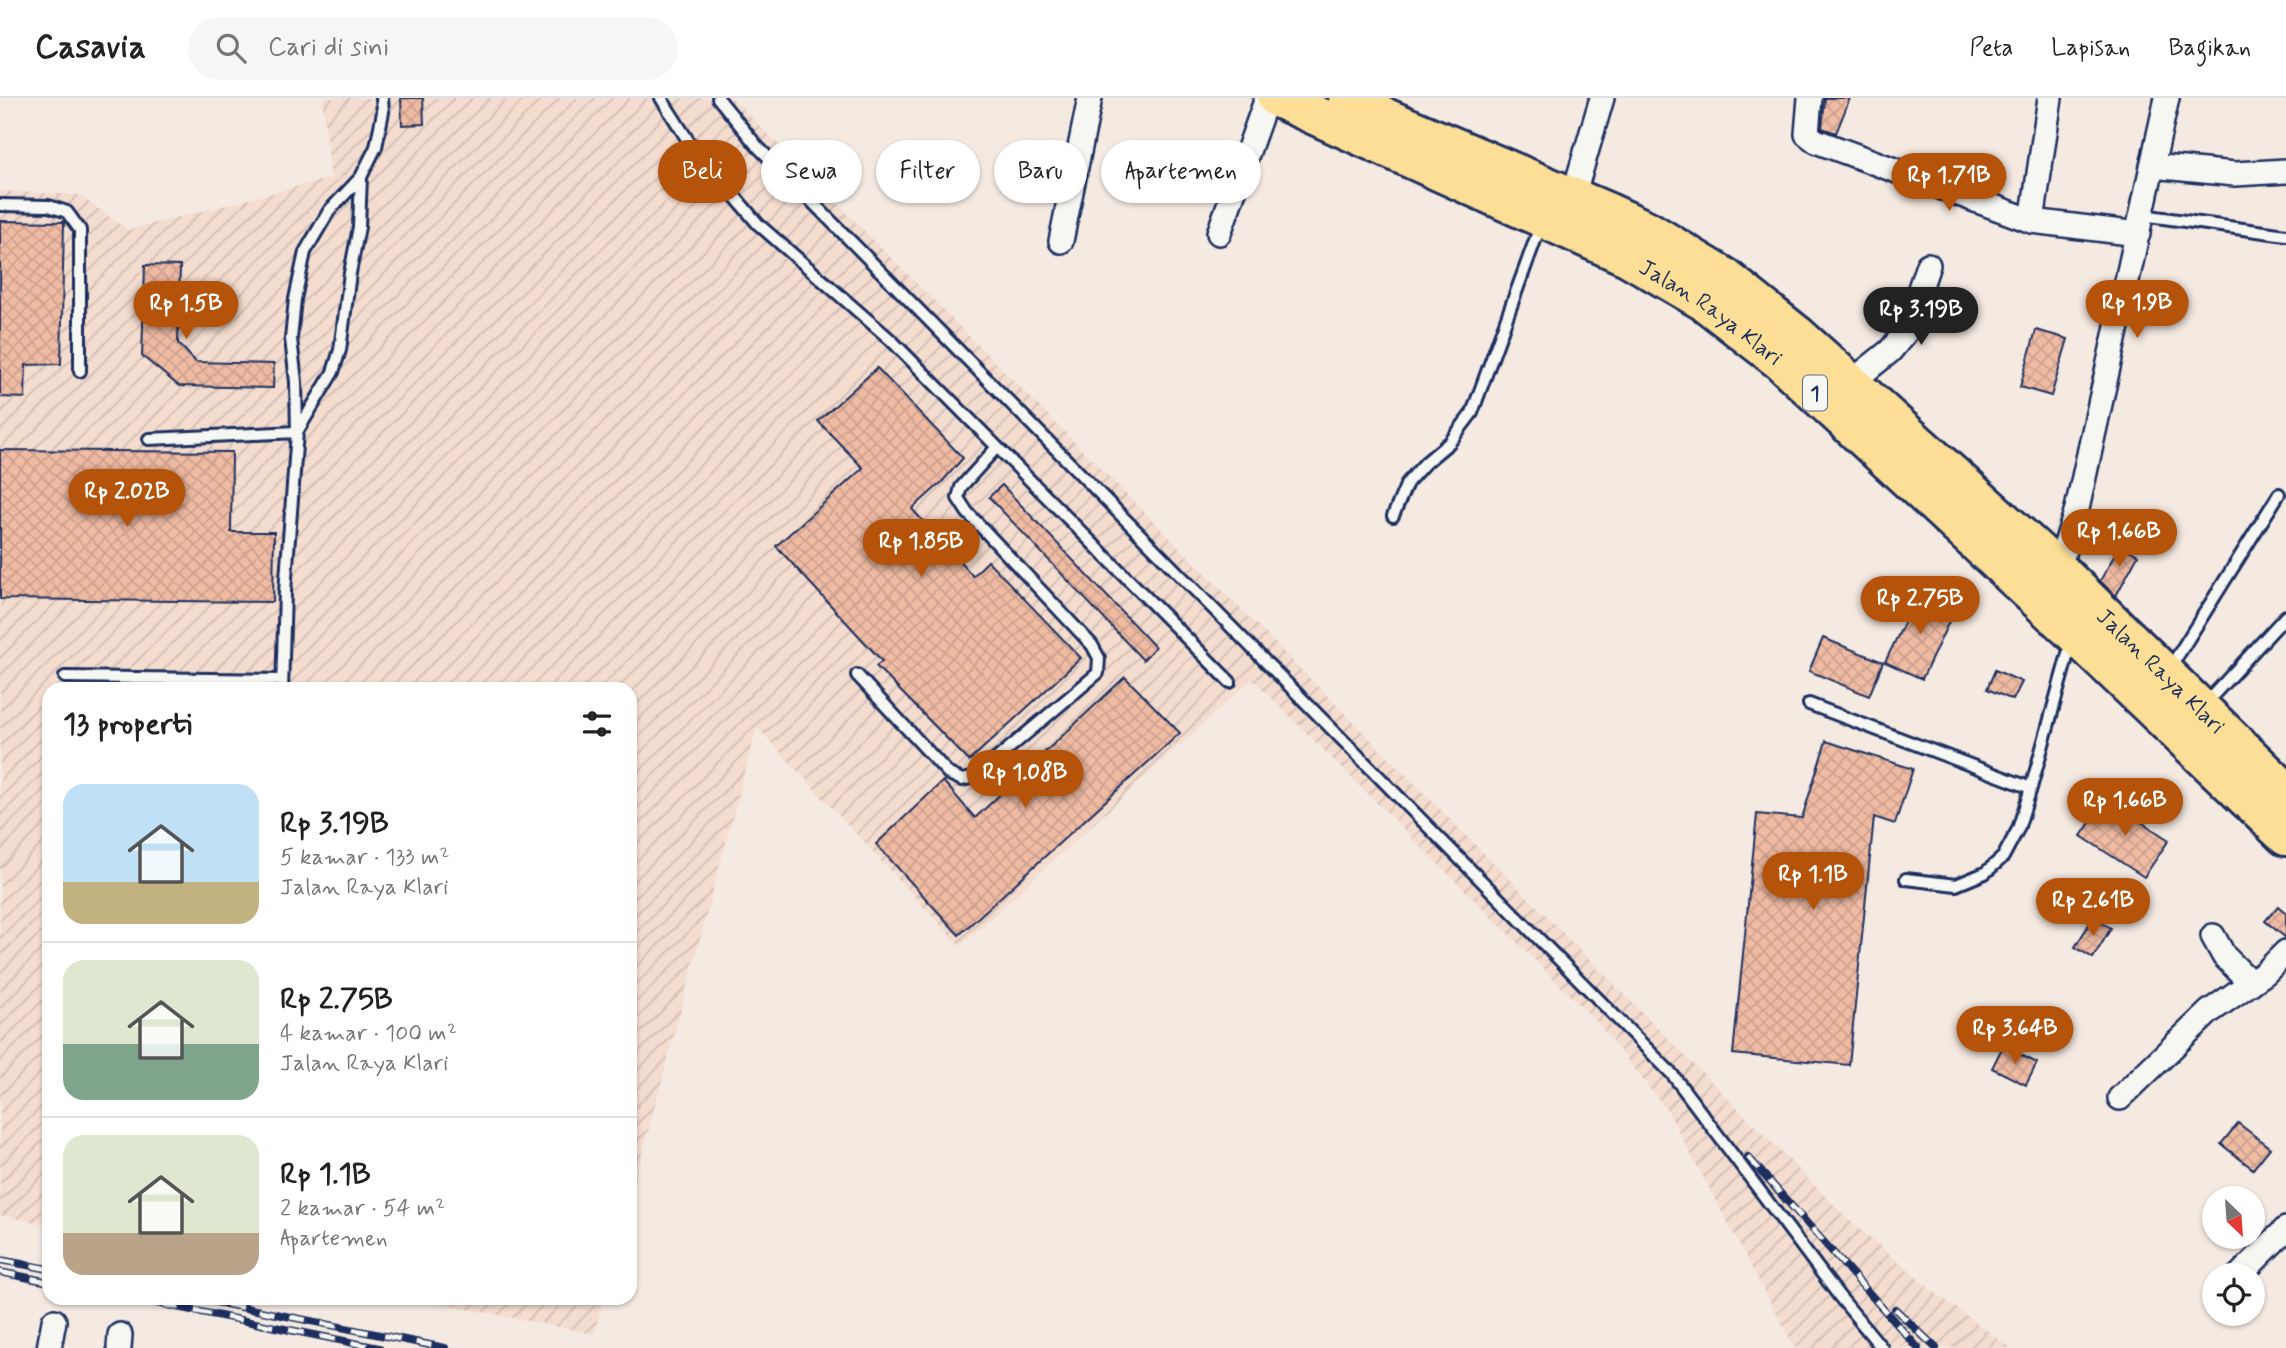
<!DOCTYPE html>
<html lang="id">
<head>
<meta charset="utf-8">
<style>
	body { margin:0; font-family:Mynerve,sans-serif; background:#f6f6f6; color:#222; height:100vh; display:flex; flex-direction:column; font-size:26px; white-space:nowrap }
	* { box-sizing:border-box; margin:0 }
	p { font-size:23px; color:#767676 }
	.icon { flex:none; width:38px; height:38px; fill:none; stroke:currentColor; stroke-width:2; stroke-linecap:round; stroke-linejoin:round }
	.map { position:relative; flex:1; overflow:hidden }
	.side { position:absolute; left:42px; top:584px; width:595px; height:623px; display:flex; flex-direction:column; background:#fff; border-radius:21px; box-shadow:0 2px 5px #0004 }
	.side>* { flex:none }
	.top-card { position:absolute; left:658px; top:42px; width:665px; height:63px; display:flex; gap:14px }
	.needle { width:46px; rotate:155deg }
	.controls { position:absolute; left:2202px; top:1088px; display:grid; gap:14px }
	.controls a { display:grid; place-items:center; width:63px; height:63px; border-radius:50%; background:#fff; box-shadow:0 2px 5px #0004; font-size:35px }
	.price { position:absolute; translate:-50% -60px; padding:0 16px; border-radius:24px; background:#b45309; color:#fff; font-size:23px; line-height:46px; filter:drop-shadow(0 2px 4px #0008) }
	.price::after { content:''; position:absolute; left:50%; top:42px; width:21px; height:16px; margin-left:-10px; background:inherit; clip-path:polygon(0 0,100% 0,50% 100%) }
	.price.selected { background:#222; color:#fff }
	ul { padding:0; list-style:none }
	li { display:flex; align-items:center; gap:21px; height:175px; padding:0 21px }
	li+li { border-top:2px solid #e0e0e0 }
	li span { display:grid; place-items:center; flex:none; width:196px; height:140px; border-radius:21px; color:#555 }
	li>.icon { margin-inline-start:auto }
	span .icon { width:84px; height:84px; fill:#fffc; stroke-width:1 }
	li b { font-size:30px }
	h2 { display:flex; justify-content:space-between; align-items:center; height:84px; padding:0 21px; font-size:30px }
	.pill { padding:0 24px; border-radius:32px; background:#fff; box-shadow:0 2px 5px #0004; font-size:24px; line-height:63px }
	.pill.selected { background:#b45309; color:#fff }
	header { display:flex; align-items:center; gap:42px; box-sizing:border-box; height:98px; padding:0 35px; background:#fff; border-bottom:2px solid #e0e0e0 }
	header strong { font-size:33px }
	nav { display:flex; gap:38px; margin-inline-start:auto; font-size:24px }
	.search { width:490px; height:63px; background:#f6f6f6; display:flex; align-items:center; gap:18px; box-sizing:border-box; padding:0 24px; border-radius:38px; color:#767676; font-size:26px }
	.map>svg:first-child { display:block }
	.industrial { fill:url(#industrial-furrows) }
	.building { fill:url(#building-cross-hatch); stroke:#1b2f5e; stroke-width:2 }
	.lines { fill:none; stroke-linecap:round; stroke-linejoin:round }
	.lane-casing { stroke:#1b2f5e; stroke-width:16 }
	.street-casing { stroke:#1b2f5e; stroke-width:28 }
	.highway-casing { stroke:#1b2f5e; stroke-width:44 }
	.lane { stroke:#f6f6f2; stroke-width:10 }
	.street { stroke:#f6f6f2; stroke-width:23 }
	.highway { stroke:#fdde96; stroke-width:38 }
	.rail-casing { stroke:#1b2f5e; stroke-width:8 }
	.rail { stroke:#f6f6f2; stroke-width:5; stroke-dasharray:16; stroke-linecap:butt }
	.labels { text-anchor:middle; stroke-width:5; stroke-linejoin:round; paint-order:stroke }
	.shield { fill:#f6f6f2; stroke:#5d6b8a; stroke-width:2 }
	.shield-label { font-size:21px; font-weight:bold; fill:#1b2f5e }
	.street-label { font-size:23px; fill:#1b2f5e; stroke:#f6f6f2 }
</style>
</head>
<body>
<header>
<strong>Casavia</strong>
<div class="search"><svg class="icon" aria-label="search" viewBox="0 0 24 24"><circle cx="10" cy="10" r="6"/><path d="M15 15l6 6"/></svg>Cari di sini</div>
<nav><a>Peta</a><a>Lapisan</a><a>Bagikan</a></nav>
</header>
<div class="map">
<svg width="2286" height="1250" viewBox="0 0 2286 1250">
	<defs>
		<pattern id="industrial-furrows" width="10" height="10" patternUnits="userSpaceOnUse" patternTransform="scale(1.75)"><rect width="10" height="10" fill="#f4dccf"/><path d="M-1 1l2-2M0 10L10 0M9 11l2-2" fill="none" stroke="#d1bdb4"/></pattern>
		<pattern id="building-cross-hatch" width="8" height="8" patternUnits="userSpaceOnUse" patternTransform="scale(1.75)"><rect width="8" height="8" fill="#f0bba3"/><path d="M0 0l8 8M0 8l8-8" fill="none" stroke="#cda18f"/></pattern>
	</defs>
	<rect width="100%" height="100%" fill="#f5eae2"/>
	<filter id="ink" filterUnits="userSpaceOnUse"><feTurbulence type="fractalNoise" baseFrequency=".0143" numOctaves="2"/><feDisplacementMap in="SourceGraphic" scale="14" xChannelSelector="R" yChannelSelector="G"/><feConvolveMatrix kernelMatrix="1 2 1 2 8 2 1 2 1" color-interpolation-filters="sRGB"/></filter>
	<g filter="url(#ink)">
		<path class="industrial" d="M 322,0 L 732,0 L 1850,1123 L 1930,1191 L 2011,1250 L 1795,1250 L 1667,1012 L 1597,924 L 1252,581 L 960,848 L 757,629 L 630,1100 L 630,592 L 49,592 L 49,1127 L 0,1117 L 0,93 L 79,97 L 128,132 L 331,80 Z
			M 416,1201 L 603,1200 L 603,1201 L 594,1236 Z"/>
		<path class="building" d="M 401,0 L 423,0 L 424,26 L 402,27 Z
			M 1825,0 L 1850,0 L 1836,35 L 1822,30 Z
			M 0,123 L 64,124 L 61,266 L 26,267 L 25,300 L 0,299 Z
			M 145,167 L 180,168 L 178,245 L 196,264 L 274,266 L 273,290 L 179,288 L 142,258 Z
			M 2036,232 L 2068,241 L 2051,298 L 2020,289 Z
			M 877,270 L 963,360 L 942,384 L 912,411 L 973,478 L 988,463 L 1081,560 L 969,663 L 876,568 L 882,563 L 776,448 L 863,370 L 818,323 Z
			M 0,352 L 232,354 L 231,434 L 274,434 L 273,504 L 0,501 Z
			M 1002,387 L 1155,549 L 1143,562 L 989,399 Z
			M 2120,447 L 2138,457 L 2116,498 L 2100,483 Z
			M 1919,494 L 1955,511 L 1922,581 L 1885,564 Z
			M 1823,540 L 1883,564 L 1869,598 L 1809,573 Z
			M 1995,572 L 2022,584 L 2013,602 L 1987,591 Z
			M 1125,579 L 1180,635 L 959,837 L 876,746 L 943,683 L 975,720 Z
			M 1826,643 L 1913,671 L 1895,726 L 1874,719 L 1849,967 L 1733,956 L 1757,716 L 1802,720 Z
			M 2106,701 L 2169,742 L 2144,779 L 2081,738 Z
			M 2278,808 L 2286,815 L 2286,840 L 2265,823 Z
			M 2093,820 L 2111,830 L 2093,860 L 2075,849 Z
			M 2003,948 L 2037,965 L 2026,987 L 1992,970 Z
			M 2238,1025 L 2270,1050 L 2253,1071 L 2221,1046 Z"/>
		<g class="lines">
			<defs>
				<path id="lane" d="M 661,0 L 689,44 L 758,126 L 892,243 L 1230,584
					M 718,0 L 757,48 L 1672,976 L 1839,1198 L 1882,1250
					M 0,107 L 49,108 L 67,114 L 80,132 L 80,273
					M 2142,117 L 2286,137
					M 149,341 L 297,334 L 333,274 L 340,252 L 350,175 L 359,129 L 361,79
					M 1393,418 L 1407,385 L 1425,365 L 1450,344 L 1472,315 L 1541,126
					M 2170,570 L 2279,396
					M 857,577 L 949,676 L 962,682 L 975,679 L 1098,575 L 1099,560 L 1092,547 L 967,414 L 958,400 L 961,389 L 997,349
					M 65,579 L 282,582
					M 282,592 L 285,494 L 297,334 L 296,284 L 291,241 L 295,201 L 305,154 L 329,113 L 361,79 L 376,49 L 383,14 L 382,0
					M 1809,606 L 2031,690
					M 2205,606 L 2286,518
					M 1906,781 L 1956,787 L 1985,775 L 2003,759 L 2018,731 L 2031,690 L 2071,545"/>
				<path id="street" d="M 1810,0 L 1807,36 L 1816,43 L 2032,123 L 2138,136
					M 2152,68 L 2235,76 L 2286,73
					M 1573,99 L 1602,0
					M 2032,123 L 2050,0
					M 1219,135 L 1267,0
					M 1061,143 L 1090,0
					M 1849,286 L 1890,253 L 1905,235 L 1928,167
					M 2058,472 L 2077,411 L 2167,0
					M 2213,838 L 2224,858 L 2251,885
					M 2120,1000 L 2209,914 L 2265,875 L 2286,854
					M 2239,1178 L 2286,1131
					M 49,1250 L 54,1223
					M 119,1250 L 120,1237"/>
				<g id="highway">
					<path id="s1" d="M 1277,0 L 1629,159 L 1704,203 L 1781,263 L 2074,535 L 2286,738"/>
					<path id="s2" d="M 1348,4 L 1609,115 L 1648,133 L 1724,179 L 1798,238 L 2058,472 L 2286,694"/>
				</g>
			</defs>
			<use href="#lane" class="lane-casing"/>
			<use href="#street" class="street-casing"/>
			<use href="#highway" class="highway-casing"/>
			<use href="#lane" class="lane"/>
			<use href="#street" class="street"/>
			<use href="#highway" class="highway"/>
			<defs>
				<path id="rail" d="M 1748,1059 L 1918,1250
					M 0,1162 L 49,1171
					M 0,1174 L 49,1184
					M 132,1200 L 379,1250
					M 196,1200 L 445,1250
					M 1895,1211 L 1936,1250"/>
			</defs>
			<use href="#rail" class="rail-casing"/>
			<use href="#rail" class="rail"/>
		</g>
	</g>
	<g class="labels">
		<rect class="shield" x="1803" y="277.5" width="24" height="35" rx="5"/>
		<g class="shield-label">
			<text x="1815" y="302">1</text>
		</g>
		<g class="street-label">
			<text dy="8" stroke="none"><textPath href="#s1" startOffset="485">Jalan Raya Klari</textPath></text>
			<text dy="8" stroke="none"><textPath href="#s2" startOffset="1004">Jalan Raya Klari</textPath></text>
		</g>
	</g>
</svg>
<div class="controls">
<a><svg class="needle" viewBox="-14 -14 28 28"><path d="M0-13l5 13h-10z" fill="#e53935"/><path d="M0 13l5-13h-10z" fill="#767676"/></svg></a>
<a><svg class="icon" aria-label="locate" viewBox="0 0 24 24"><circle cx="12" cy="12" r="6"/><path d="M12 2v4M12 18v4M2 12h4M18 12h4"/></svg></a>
</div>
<b class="price" style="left:1949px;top:115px">Rp 1.71B</b>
<b class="price" style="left:2137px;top:242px">Rp 1.9B</b>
<b class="price" style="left:186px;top:243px">Rp 1.5B</b>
<b class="price selected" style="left:1921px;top:249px">Rp 3.19B</b>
<b class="price" style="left:127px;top:431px">Rp 2.02B</b>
<b class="price" style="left:2119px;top:471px">Rp 1.66B</b>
<b class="price" style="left:921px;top:481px">Rp 1.85B</b>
<b class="price" style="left:1920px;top:538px">Rp 2.75B</b>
<b class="price" style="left:1025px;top:712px">Rp 1.08B</b>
<b class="price" style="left:2125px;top:740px">Rp 1.66B</b>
<b class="price" style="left:1813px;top:814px">Rp 1.1B</b>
<b class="price" style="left:2093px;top:840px">Rp 2.61B</b>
<b class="price" style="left:2015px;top:968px">Rp 3.64B</b>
<div class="top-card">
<a class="pill selected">Beli</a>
<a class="pill">Sewa</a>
<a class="pill">Filter</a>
<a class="pill">Baru</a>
<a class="pill">Apartemen</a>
</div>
<section class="side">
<h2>13 properti<svg class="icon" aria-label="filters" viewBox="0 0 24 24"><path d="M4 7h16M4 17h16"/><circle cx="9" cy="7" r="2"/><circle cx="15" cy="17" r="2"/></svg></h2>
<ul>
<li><span style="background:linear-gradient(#bfe0f5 70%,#c2b280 0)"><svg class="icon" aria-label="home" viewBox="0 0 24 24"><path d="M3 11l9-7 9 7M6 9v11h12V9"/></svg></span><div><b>Rp 3.19B</b><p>5 kamar · 133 m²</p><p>Jalan Raya Klari</p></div></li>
<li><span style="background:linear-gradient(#dfe7d0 60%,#7fa58c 0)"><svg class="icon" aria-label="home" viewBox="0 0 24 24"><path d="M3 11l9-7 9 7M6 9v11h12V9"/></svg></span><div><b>Rp 2.75B</b><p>4 kamar · 100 m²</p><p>Jalan Raya Klari</p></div></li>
<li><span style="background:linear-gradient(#dfe7d0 70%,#b9a48a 0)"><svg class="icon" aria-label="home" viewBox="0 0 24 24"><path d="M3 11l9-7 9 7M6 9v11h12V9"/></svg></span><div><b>Rp 1.1B</b><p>2 kamar · 54 m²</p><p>Apartemen</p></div></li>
</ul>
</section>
</div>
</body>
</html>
